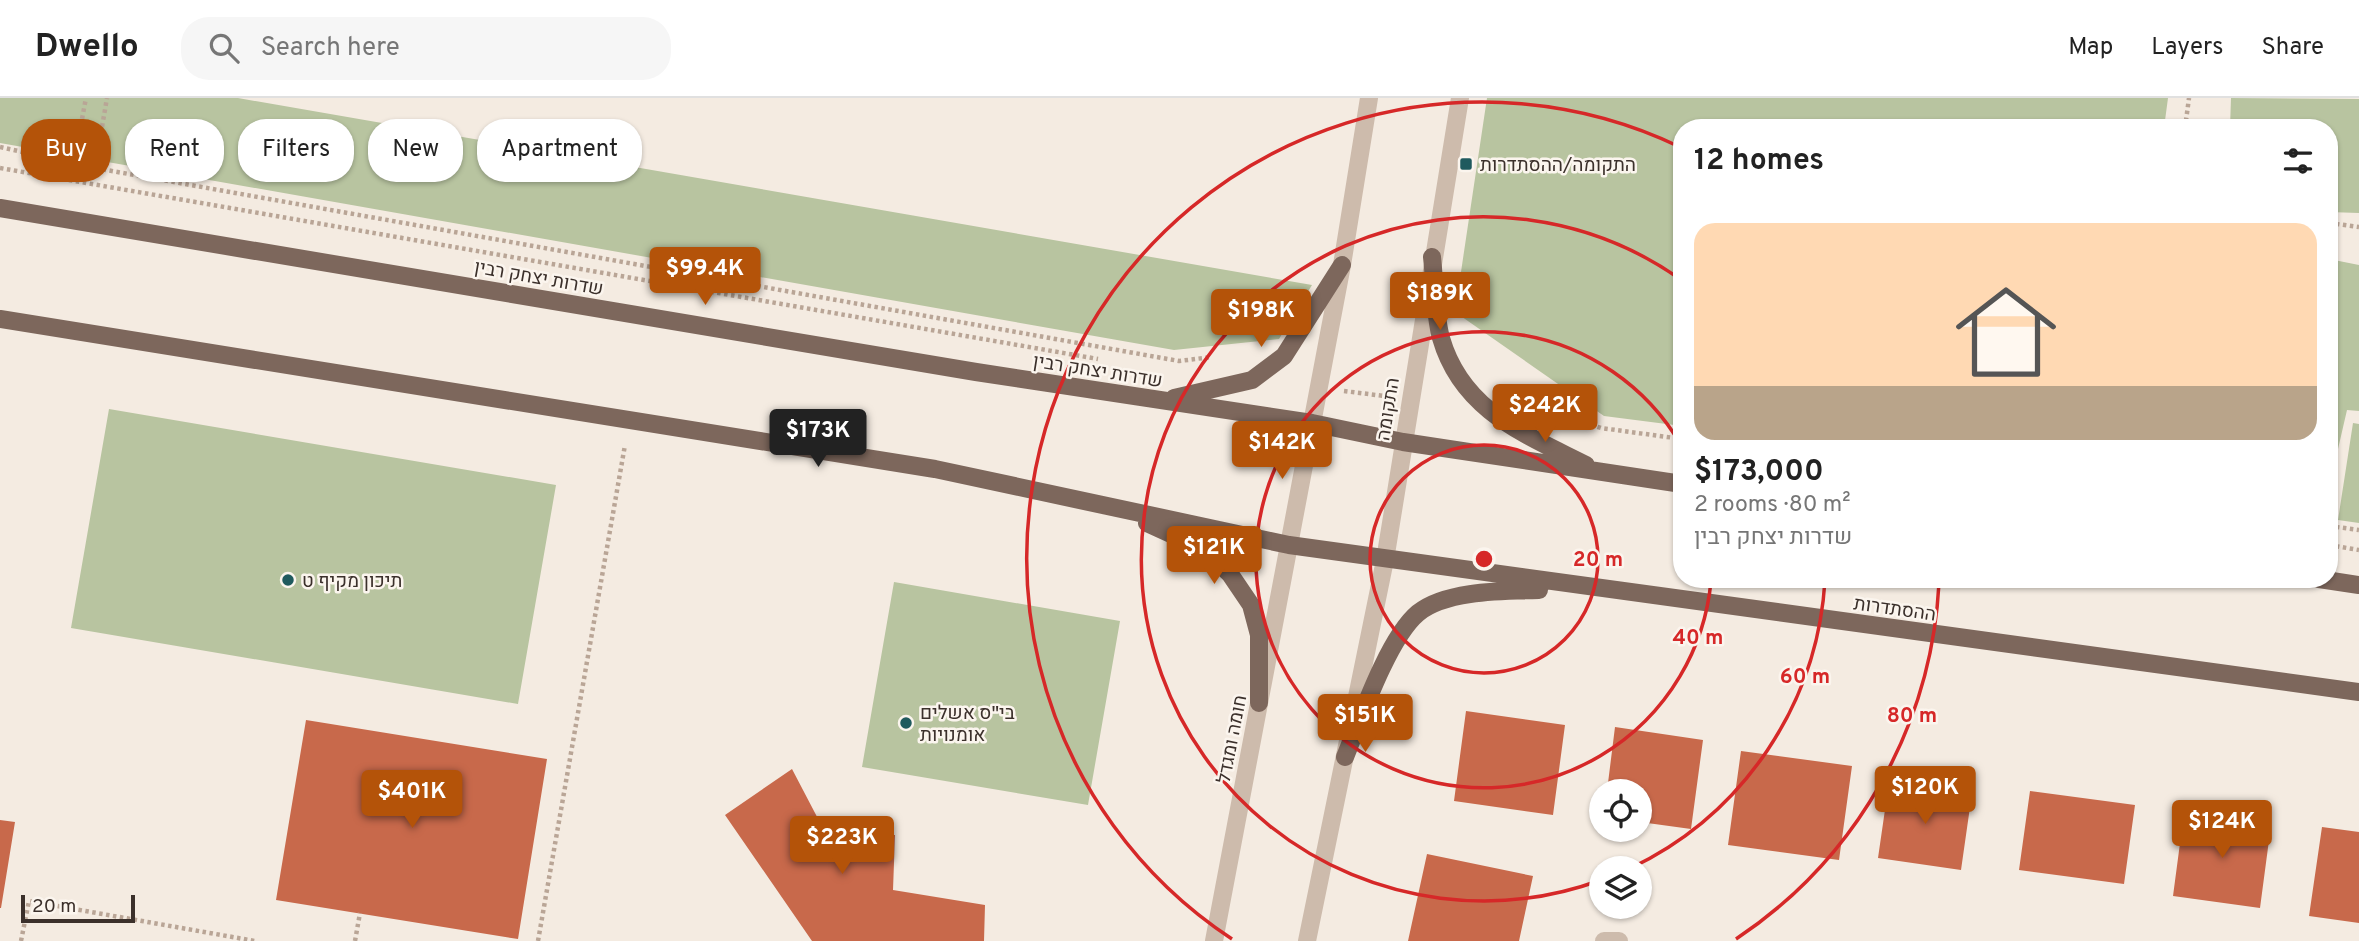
<!DOCTYPE html>
<html lang="en">
<head>
<meta charset="utf-8">
<style>
	body { margin:0; font-family:Overpass,Heebo,sans-serif; background:#f6f6f6; color:#222; height:100vh; display:flex; flex-direction:column; font-size:26px; white-space:nowrap }
	* { box-sizing:border-box; margin:0 }
	p { font-size:23px; color:#767676 }
	.icon { flex:none; width:38px; height:38px; fill:none; stroke:currentColor; stroke-width:2; stroke-linecap:round; stroke-linejoin:round }
	.map { position:relative; flex:1; overflow:hidden }
	.side { position:absolute; left:1673px; top:21px; width:665px; height:469px; display:flex; flex-direction:column; background:#fff; border-radius:28px; box-shadow:0 2px 5px #0004 }
	.side>* { flex:none }
	.hud { position:absolute; left:21px; top:21px; width:665px; height:63px; display:flex; gap:14px }
	.buttons { position:absolute; left:1589px; top:681px; display:grid; gap:14px }
	.buttons a { display:grid; place-items:center; width:63px; height:63px; border-radius:50%; background:#fff; box-shadow:0 2px 5px #0004; font-size:35px }
	.scale { position:absolute; left:21px; bottom:18px; width:114px; box-sizing:border-box; padding-left:7px; border:4px solid #3b302b; border-top:0; font-size:19px; line-height:24px; white-space:nowrap; color:#3b302b; -webkit-text-stroke:5px #fbf5ee; paint-order:stroke }
	.price { position:absolute; translate:-50% -60px; padding:0 16px; border-radius:7px; background:#b45309; color:#fff; font-size:23px; line-height:46px; filter:drop-shadow(0 2px 4px #0008) }
	.price::after { content:''; position:absolute; left:50%; top:42px; width:21px; height:16px; margin-left:-10px; background:inherit; clip-path:polygon(0 0,100% 0,50% 100%) }
	.price.current { background:#222; color:#fff }
	ul { padding:0; list-style:none }
	li { display:grid; align-content:center; gap:14px; height:371px; padding:0 21px }
	li span { display:grid; place-items:center; height:217px; border-radius:21px; color:#555 }
	li>.icon { margin-inline-start:auto }
	span .icon { width:126px; height:126px; fill:#fffc; stroke-width:1 }
	li b { font-size:30px }
	h2 { display:flex; justify-content:space-between; align-items:center; height:84px; padding:0 21px; font-size:30px }
	.pill { padding:0 24px; border-radius:28px; background:#fff; box-shadow:0 2px 5px #0004; font-size:24px; line-height:63px }
	.pill.current { background:#b45309; color:#fff }
	header { display:flex; align-items:center; gap:42px; box-sizing:border-box; height:98px; padding:0 35px; background:#fff; border-bottom:2px solid #e0e0e0 }
	header strong { font-size:33px }
	nav { display:flex; gap:38px; margin-inline-start:auto; font-size:24px }
	.search { width:490px; height:63px; background:#f6f6f6; display:flex; align-items:center; gap:18px; box-sizing:border-box; padding:0 24px; border-radius:28px; color:#767676; font-size:26px }
	.map>svg:first-child { display:block }
	.green { fill:#b8c4a0 }
	.building { fill:#c8694b }
	.lines { fill:none; stroke-linecap:round; stroke-linejoin:round }
	.path { stroke:#b9a596; stroke-width:4.5; stroke-dasharray:3.5 3.5; stroke-linecap:butt }
	.minor { stroke:#cdbbac; stroke-width:18 }
	.major { stroke:#7d675c; stroke-width:18 }
	.ring { fill:none; stroke:#d62828; stroke-width:3.5 }
	.poi-dot { fill:#1f5a5e; stroke:#fbf5ee; stroke-width:2.5 }
	.labels { text-anchor:middle; stroke-width:5; stroke-linejoin:round; paint-order:stroke }
	.poi-label { font-size:19px; fill:#3b302b; stroke:#fbf5ee; text-anchor:start }
	.street-label { font-size:19px; fill:#3b302b; stroke:#fbf5ee }
	.centre { fill:#d62828; stroke:#fbf5ee; stroke-width:3.5 }
	.ring-label { font-size:21px; text-anchor:middle; font-weight:bold; fill:#d62828; stroke:#fbf5ee; stroke-width:5; stroke-linejoin:round; paint-order:stroke }
</style>
</head>
<body>
<header>
<strong>Dwello</strong>
<div class="search"><svg class="icon" aria-label="search" viewBox="0 0 24 24"><circle cx="10" cy="10" r="6"/><path d="M15 15l6 6"/></svg>Search here</div>
<nav><a>Map</a><a>Layers</a><a>Share</a></nav>
</header>
<div class="map">
<svg width="2359" height="843" viewBox="0 0 2359 843">
	<rect width="100%" height="100%" fill="#f4ebe1"/>
	<path class="green" d="M 0,0 L 238,0 L 1312,187 L 1279,241 L 1174,252 L 0,45 Z
		M 1487,0 L 2168,0 L 2164,30 L 1682,30 L 1682,328 L 1604,318 L 1455,214 Z
		M 2231,0 L 2359,1 L 2359,115 L 2329,114 L 2329,30 L 2230,30 Z
		M 2329,161 L 2359,167 L 2359,313 L 2347,312 L 2329,390 Z
		M 109,311 L 556,387 L 518,606 L 71,530 Z
		M 2353,325 L 2359,326 L 2359,425 L 2338,422 Z
		M 894,484 L 1120,523 L 1088,707 L 862,669 Z"/>
	<path class="building" d="M 1466,613 L 1565,627 L 1553,717 L 1454,703 Z
		M 306,622 L 547,661 L 518,841 L 276,802 Z
		M 1615,629 L 1703,642 L 1691,731 L 1640,724 L 1640,693 L 1607,693 Z
		M 1741,653 L 1852,668 L 1839,762 L 1728,747 Z
		M 792,671 L 826,736 L 895,737 L 893,792 L 985,807 L 984,843 L 812,843 L 725,717 Z
		M 1889,684 L 1972,695 L 1961,772 L 1878,760 Z
		M 2030,693 L 2135,707 L 2124,786 L 2019,772 Z
		M 2184,715 L 2271,727 L 2260,810 L 2173,798 Z
		M 0,722 L 15,724 L 1,810 L 0,810 Z
		M 2322,729 L 2359,734 L 2359,825 L 2309,818 Z
		M 1427,756 L 1533,778 L 1519,843 L 1408,843 Z"/>
	<g class="lines">
		<path class="path" d="M 2185,30 L 2189,0
			M 0,49 L 95,70 L 1179,263 L 1212,259
			M 0,70 L 1098,261
			M 95,70 L 107,0
			M 68,82 L 74,63 L 86,0
			M 2329,125 L 2359,129
			M 1344,293 L 1384,298
			M 1538,308 L 1601,330 L 1682,341
			M 2329,428 L 2359,432
			M 2329,447 L 2359,452
			M 21,843 L 29,803 L 255,843
			M 355,843 L 360,815
			M 538,843 L 625,347"/>
		<path class="minor" d="M 1214,843 L 1342,167 L 1369,0
			M 1307,843 L 1385,462 L 1460,0
			M 1604,843 L 1619,843"/>
		<path class="major" d="M 0,110 L 976,274 L 1312,325 L 1403,344 L 1682,386
			M 1432,159 C 1435,185 1434,214 1441,240 C 1462,313 1525,336 1586,367
			M 0,221 L 935,371 L 1289,447 L 2359,594
			M 1174,300 L 1252,282 L 1284,258 L 1342,167
			M 1147,425 L 1204,451 L 1230,476 L 1251,507 L 1259,537 L 1259,605
			M 2319,481 L 2359,487
			M 1345,659 C 1360,622 1388,540 1418,515 C 1446,492 1505,493 1539,492"/>
	</g>
	<g class="ring">
		<circle cx="1484" cy="461" r="114"/>
		<path d="M1711 483A228 228 0 1 1 1681 347"/>
		<path d="M1825 482A342 342 0 0 1 1631 770M1601 782A342 342 0 1 1 1680 181"/>
		<path d="M1939 485A456 456 0 0 1 1736 841M1232 841A456 456 0 0 1 1680 49"/>
	</g>
	<g class="poi-dot">
		<rect x="1459" y="59" width="14" height="14" rx="3.5"/>
		<circle cx="288" cy="482" r="7"/>
		<circle cx="906" cy="625" r="7"/>
	</g>
	<g class="labels">
		<g class="poi-label">
			<text x="1480" y="73">התקומה/ההסתדרות</text>
			<text x="302" y="489">תיכון מקיף ט</text>
			<text x="920" y="621">בי"ס אשלים<tspan x="920" dy="22">אומנויות</tspan></text>
		</g>
		<g class="street-label">
			<text transform="translate(539 179) rotate(10)" y="7">שדרות יצחק רבין</text>
			<text transform="translate(1098 272) rotate(9)" y="7">שדרות יצחק רבין</text>
			<text transform="translate(1387 311) rotate(-81)" y="7">התקומה</text>
			<text transform="translate(1895 510) rotate(8)" y="7">ההסתדרות</text>
			<text transform="translate(1231 641) rotate(-79)" y="7">חומה ומגדל</text>
		</g>
	</g>
	<circle cx="1484" cy="461" r="10" class="centre"/>
	<g class="ring-label">
		<text x="1598" y="468">20 m</text>
		<text x="1698" y="546">40 m</text>
		<text x="1805" y="585">60 m</text>
		<text x="1912" y="624">80 m</text>
	</g>
</svg>
<div class="buttons">
<a><svg class="icon" aria-label="locate" viewBox="0 0 24 24"><circle cx="12" cy="12" r="6"/><path d="M12 2v4M12 18v4M2 12h4M18 12h4"/></svg></a>
<a><svg class="icon" aria-label="layers" viewBox="0 0 24 24"><path d="M12 4l9 5-9 5-9-5zM3 14l9 5 9-5"/></svg></a>
</div>
<div class="scale">20 m</div>
<b class="price" style="left:705px;top:209px">$99.4K</b>
<b class="price" style="left:1440px;top:234px">$189K</b>
<b class="price" style="left:1261px;top:251px">$198K</b>
<b class="price" style="left:1545px;top:346px">$242K</b>
<b class="price current" style="left:818px;top:371px">$173K</b>
<b class="price" style="left:1282px;top:383px">$142K</b>
<b class="price" style="left:1214px;top:488px">$121K</b>
<b class="price" style="left:1365px;top:656px">$151K</b>
<b class="price" style="left:1925px;top:728px">$120K</b>
<b class="price" style="left:412px;top:732px">$401K</b>
<b class="price" style="left:2222px;top:762px">$124K</b>
<b class="price" style="left:842px;top:778px">$223K</b>
<div class="hud">
<a class="pill current">Buy</a>
<a class="pill">Rent</a>
<a class="pill">Filters</a>
<a class="pill">New</a>
<a class="pill">Apartment</a>
</div>
<section class="side">
<h2>12 homes<svg class="icon" aria-label="filters" viewBox="0 0 24 24"><path d="M4 7h16M4 17h16"/><circle cx="9" cy="7" r="2"/><circle cx="15" cy="17" r="2"/></svg></h2>
<ul>
<li><span style="background:linear-gradient(#ffd9b3 75%,#b9a48a 0)"><svg class="icon" aria-label="home" viewBox="0 0 24 24"><path d="M3 11l9-7 9 7M6 9v11h12V9"/></svg></span><div><b>$173,000</b><p>2 rooms · 80 m²</p><p>שדרות יצחק רבין</p></div></li>
</ul>
</section>
</div>
</body>
</html>
